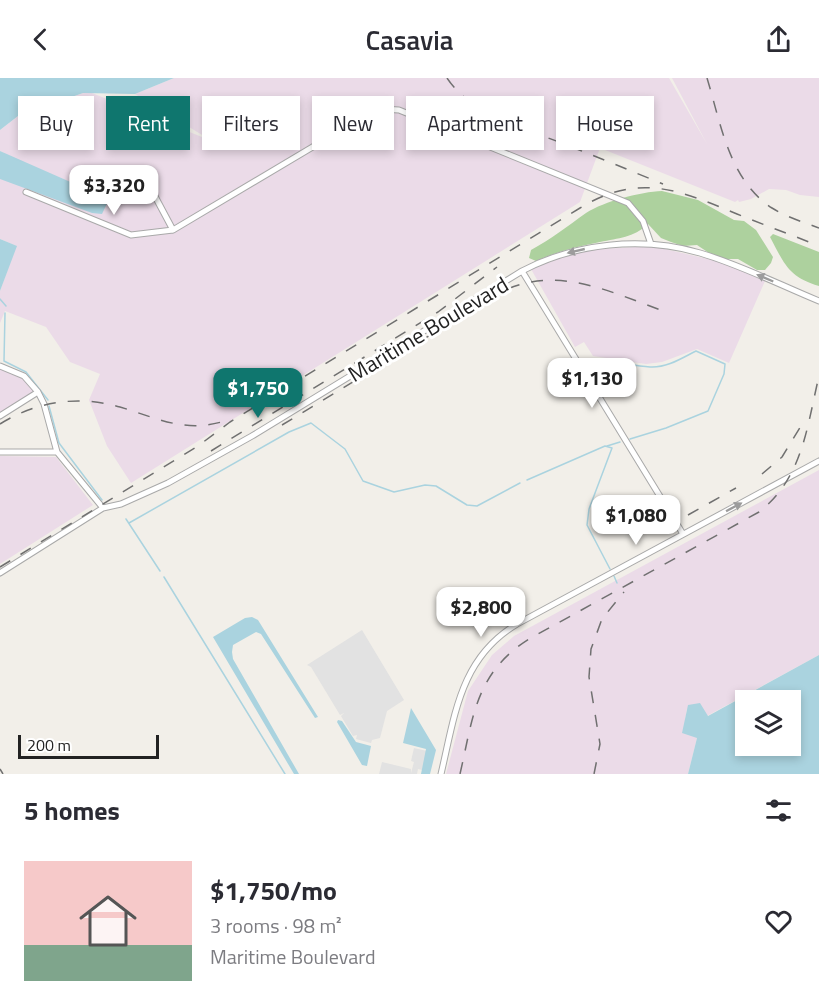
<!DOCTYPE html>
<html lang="en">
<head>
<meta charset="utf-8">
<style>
	body { margin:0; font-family:"Titillium Web",sans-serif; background:#f2f2f3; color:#2b2b33; height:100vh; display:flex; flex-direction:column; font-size:22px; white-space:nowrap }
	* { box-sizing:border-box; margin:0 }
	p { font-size:20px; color:#7c7c81 }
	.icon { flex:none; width:33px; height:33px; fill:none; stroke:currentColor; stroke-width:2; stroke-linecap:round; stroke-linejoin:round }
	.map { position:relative; height:696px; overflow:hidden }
	.side { display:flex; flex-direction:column; background:#fff; flex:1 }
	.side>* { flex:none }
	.guide { position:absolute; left:18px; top:18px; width:783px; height:54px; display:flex; gap:12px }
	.controls { position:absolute; left:735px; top:612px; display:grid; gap:12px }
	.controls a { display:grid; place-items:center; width:66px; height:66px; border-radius:0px; background:#fff; box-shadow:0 3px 9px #0003; font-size:30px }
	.scale { position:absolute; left:18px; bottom:15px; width:141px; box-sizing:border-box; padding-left:6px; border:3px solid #222; border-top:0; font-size:16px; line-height:21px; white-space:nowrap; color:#222; -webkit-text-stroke:4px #fff; paint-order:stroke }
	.price { position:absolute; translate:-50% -51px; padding:0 14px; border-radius:12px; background:#fff; color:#222; font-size:20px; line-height:39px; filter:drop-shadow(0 2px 3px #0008) }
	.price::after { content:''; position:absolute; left:50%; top:36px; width:18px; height:14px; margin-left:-9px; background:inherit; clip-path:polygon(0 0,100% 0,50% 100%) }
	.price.selected { background:#0f766e; color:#fff }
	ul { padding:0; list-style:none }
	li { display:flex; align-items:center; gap:18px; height:150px; padding:0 24px }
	li span { display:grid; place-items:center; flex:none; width:168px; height:120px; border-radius:0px; color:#555 }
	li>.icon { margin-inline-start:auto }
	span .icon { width:72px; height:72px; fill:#fffc; stroke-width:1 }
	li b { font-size:26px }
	h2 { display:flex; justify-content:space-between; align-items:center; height:72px; padding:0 24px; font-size:26px }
	.chip { padding:0 21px; border-radius:0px; background:#fff; box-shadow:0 3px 9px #0003; font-size:21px; line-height:54px }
	.chip.selected { background:#0f766e; color:#fff }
	header { display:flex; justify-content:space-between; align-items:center; height:78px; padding:0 24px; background:#fff; font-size:27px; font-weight:600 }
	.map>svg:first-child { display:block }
	.industrial { fill:#ebdbe8 }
	.forest { fill:#add19e }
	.parking { fill:#e2e2e2 }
	.water { fill:#aad3df; fill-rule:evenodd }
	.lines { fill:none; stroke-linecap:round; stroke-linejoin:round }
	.stream { stroke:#aad3df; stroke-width:1.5 }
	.street-casing { stroke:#a9a9a9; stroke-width:7 }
	.street { stroke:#fff; stroke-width:5 }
	.rail { stroke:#707070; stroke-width:1.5; stroke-dasharray:12 12; stroke-linecap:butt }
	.oneway { fill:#9c9c9c }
	.labels { text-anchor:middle; stroke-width:6; stroke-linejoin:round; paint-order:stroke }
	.street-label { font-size:22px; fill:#222; stroke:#fff }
</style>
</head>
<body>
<header><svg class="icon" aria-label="back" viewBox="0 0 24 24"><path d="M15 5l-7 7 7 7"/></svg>Casavia<svg class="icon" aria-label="share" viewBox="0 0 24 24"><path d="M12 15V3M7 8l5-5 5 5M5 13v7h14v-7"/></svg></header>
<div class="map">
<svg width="819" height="696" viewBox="0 0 819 696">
	<rect width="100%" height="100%" fill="#f2efe9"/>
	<path class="industrial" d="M 174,0 L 669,0 L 707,66 L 672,0 L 819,0 L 819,119 L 800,117 L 786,112 L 769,111 L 751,121 L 739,124 L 738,122 L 735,124 L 600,70 L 580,124 L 131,405 L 107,368 L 89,322 L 100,296 L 70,284 L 46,249 L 5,233 L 0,245 L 0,213 L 16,168 L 0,161 L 0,85 L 4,75 L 0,73 L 0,52 L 18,38 L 83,15 L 92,15 L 212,63 L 135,16 Z
		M 652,168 L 721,184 L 765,203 L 729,285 L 697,271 L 662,284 L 646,286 L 593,278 L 584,264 L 575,269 L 531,191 L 582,172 Z
		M 0,291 L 19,299 L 26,303 L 34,314 L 0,335 Z
		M 0,378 L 56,379 L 93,427 L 0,486 Z
		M 819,392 L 819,577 L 707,638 L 687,631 L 685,642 L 697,660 L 688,696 L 446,696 L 468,613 L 492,577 L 514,558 Z"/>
	<path class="forest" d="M 662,113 L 698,122 L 734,142 L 744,143 L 756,152 L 773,179 L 771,185 L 765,192 L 757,192 L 738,181 L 718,181 L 697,167 L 683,168 L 671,164 L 661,160 L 648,146 C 633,160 619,160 600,164 C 579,168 556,174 536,183 L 529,180 L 531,172 C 551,161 568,148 586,135 C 605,123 640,114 662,113 Z
		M 773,156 L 819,174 L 819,208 C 788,199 784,185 770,159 Z"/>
	<path class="parking" d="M 362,552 L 404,622 L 387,633 L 380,660 L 372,662 L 371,665 L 356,661 L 357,657 L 353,658 L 341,638 L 344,635 L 340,637 L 311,589 L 307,587 Z
		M 414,670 L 427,673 L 422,692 L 418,691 L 417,696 L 379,696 L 382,684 L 411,691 L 411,695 L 414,684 L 411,683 Z"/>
	<path class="water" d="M 0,0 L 174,0 L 135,16 L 83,15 L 18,38 L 0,52 Z
		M 0,73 L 109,121 L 102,136 L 92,135 L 0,101 Z
		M 0,161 L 17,168 L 0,213 Z
		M 252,539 L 258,542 L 318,639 L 315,640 L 261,556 L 256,554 L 233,567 L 232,574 L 233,581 L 299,696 L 294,696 L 213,559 L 245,540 Z
		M 819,577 L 819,696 L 688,696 L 697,660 L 682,655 L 688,627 L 700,625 L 708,638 ZM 746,622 L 790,622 L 790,668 L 746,668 Z
		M 411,630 L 436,672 L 430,696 L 421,696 L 426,671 L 403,665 Z
		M 338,642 L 342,643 L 356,664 L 371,668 L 367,688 L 362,687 L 337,644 Z"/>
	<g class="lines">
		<path class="stream" d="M 0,221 L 6,228
			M 5,235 L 4,283 L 26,294 L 48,322
			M 597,283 C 615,283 632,288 650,289 C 667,290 682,280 696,273 L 725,286 L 724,296 L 708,333 L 666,350 L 630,361
			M 49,328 L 59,365 L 102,422
			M 607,368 L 620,364
			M 527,402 L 605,368 L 612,370 L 589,431 L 587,447 L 610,491
			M 126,441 L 160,493
			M 129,445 L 289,354 L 311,345 L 345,371 L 363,403 L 394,414 L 425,407 L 436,408 L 467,427 L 477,428 L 520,405
			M 614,498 L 617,505
			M 164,499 L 285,696"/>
		<defs>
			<path id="street" d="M 26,114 L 131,157 L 173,152 L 142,94
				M 173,152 L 368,36 L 381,31 L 399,32 L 628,125 L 643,143 L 651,166
				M 522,193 L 683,456
				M 0,288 L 24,298 L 38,314 L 44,326 L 57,374 L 103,430
				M 0,338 L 38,314
				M 0,374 L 57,374
				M 0,495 L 103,430 L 121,426 L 168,405 L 252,358 L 522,193 C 575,165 642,158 700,175 C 741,187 780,207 819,223
				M 441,696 C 455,637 460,580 517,546 L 819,383"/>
		</defs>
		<use href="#street" class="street-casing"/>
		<use href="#street" class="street"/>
		<path class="rail" d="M 447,0 C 473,39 528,51 569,68 C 600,80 631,93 663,106
			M 707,0 C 721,46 729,102 772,130 C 786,139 803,144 819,150
			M 0,346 C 37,323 79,317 120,329 C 160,341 186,356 228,342
			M 282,347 L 503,213 C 560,186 614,216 669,235
			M 211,373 L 438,234 L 497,189
			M 762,396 L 782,379 L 801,348
			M 688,437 L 736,410
			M 0,489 L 198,368 L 230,344 L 580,130 C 639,94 679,112 737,136 C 764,147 792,157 819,168
			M 0,691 L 3,696
			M 460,696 C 473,640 475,595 529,561 L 759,434 C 803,400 807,348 819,298
			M 594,696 L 600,666 L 589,599 L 591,571 L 602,541 L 624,514"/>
	</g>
	<defs><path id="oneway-solid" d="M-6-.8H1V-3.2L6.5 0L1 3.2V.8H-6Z" transform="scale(1.5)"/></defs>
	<g class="oneway">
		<use href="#oneway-solid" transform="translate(576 173) rotate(167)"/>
		<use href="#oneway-solid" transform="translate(765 200) rotate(-157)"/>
		<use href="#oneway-solid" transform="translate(734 429) rotate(-28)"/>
	</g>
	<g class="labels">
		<g class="street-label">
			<text transform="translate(428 251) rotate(-31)" y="8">Maritime Boulevard</text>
		</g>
	</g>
</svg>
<div class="controls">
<a><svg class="icon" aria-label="layers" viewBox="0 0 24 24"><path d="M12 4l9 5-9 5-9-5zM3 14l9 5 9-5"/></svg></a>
</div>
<div class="scale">200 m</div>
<b class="price" style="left:114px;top:138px">$3,320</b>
<b class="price" style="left:592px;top:331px">$1,130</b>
<b class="price selected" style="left:258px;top:341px">$1,750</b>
<b class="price" style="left:636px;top:468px">$1,080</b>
<b class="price" style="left:481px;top:560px">$2,800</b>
<div class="guide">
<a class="chip">Buy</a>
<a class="chip selected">Rent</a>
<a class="chip">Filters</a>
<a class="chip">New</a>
<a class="chip">Apartment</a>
<a class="chip">House</a>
</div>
</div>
<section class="side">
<h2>5 homes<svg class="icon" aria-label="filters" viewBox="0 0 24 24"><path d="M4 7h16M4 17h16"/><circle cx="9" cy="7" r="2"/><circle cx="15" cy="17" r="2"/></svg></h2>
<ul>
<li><span style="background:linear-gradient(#f6c9c9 70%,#7fa58c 0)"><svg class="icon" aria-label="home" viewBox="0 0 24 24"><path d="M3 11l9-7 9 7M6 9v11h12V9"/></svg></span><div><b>$1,750/mo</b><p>3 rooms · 98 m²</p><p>Maritime Boulevard</p></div><svg class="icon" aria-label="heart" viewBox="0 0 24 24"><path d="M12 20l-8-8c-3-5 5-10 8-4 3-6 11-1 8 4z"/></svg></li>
</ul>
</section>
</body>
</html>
